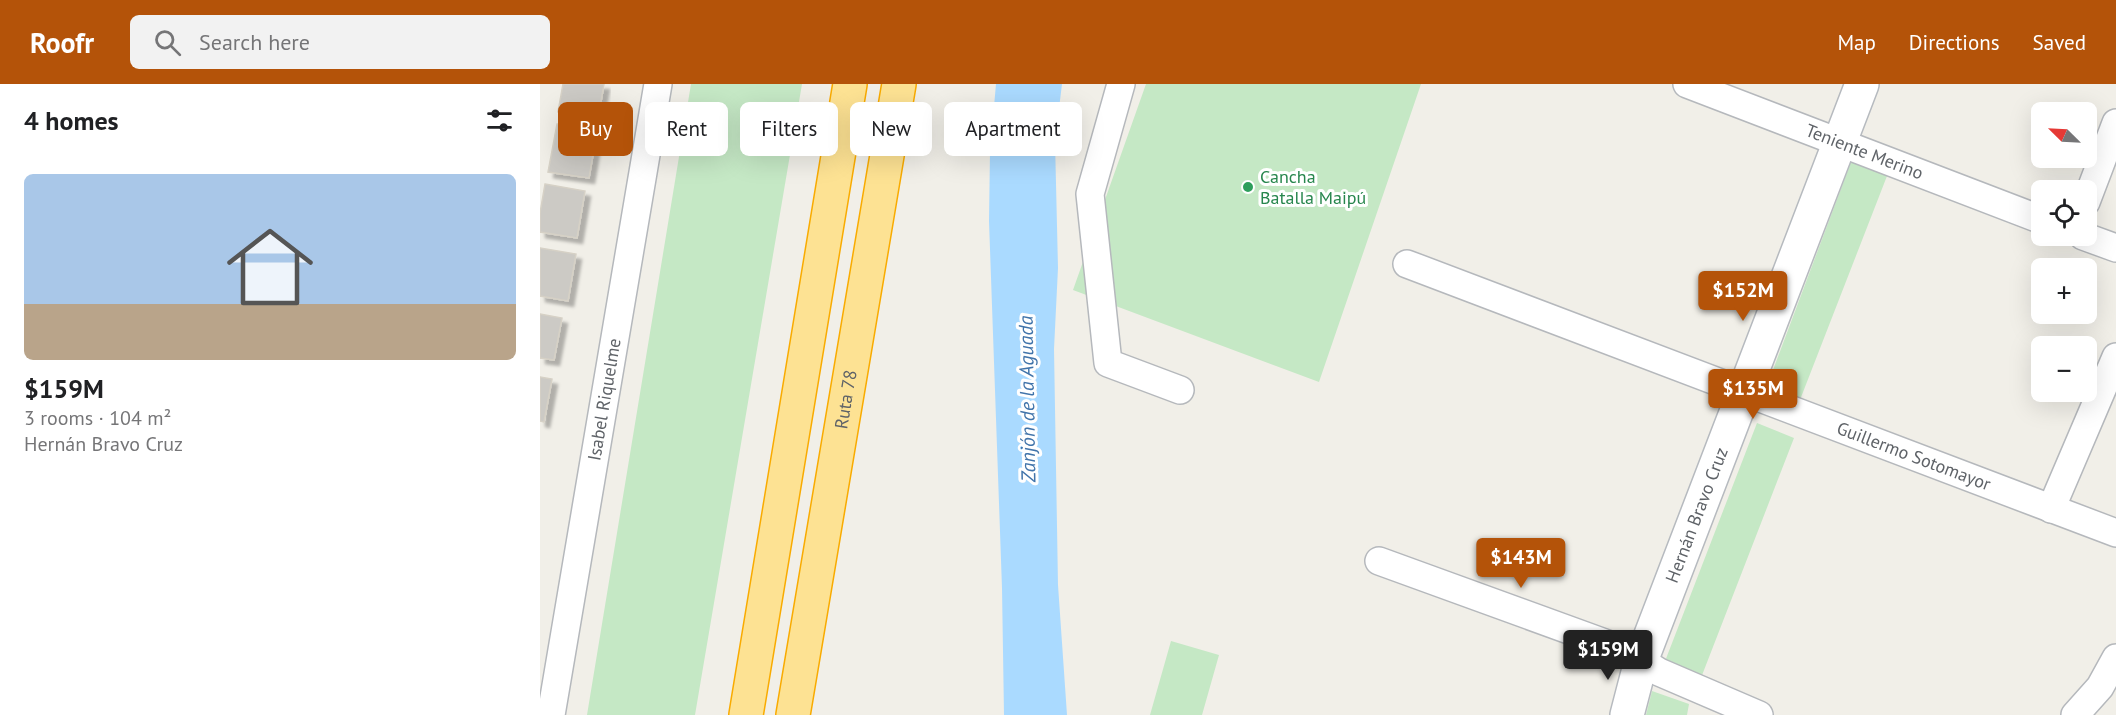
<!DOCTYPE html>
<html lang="en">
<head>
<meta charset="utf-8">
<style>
	body { margin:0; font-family:"PT Sans",sans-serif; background:#f2f2f2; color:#202124; height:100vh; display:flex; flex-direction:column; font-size:22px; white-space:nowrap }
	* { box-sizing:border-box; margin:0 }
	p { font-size:20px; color:#757577 }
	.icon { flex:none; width:33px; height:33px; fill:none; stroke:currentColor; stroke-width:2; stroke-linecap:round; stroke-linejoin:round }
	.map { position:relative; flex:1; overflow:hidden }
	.details { display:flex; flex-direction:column; background:#fff; width:540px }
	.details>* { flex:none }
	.top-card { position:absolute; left:18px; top:18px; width:570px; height:54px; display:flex; gap:12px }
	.needle { width:39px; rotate:294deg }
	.controls { position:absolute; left:1491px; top:18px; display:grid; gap:12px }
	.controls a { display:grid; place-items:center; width:66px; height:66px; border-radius:9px; background:#fff; box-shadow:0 6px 24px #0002; font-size:30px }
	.price { position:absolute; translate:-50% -51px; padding:0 14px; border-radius:6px; background:#b45309; color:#fff; font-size:20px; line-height:39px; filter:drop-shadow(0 2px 3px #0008) }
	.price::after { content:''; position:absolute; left:50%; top:36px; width:18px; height:14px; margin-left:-9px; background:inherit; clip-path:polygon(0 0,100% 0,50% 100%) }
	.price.current { background:#222; color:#fff }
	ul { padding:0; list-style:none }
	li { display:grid; align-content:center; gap:12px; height:318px; padding:0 24px }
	li span { display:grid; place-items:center; height:186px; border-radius:9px; color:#555 }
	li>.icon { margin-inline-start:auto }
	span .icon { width:108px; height:108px; fill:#fffc; stroke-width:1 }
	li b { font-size:26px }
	h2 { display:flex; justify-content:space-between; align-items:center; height:72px; padding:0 24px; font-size:26px }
	.pill { padding:0 21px; border-radius:9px; background:#fff; box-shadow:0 6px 24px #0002; font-size:21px; line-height:54px }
	.pill.current { background:#b45309; color:#fff }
	header { display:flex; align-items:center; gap:36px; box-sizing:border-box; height:84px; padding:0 30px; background:#b45309; color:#fff }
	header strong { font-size:28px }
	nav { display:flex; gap:33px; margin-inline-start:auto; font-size:21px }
	.search { width:420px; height:54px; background:#f2f2f2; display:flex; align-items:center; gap:15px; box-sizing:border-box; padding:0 21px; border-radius:9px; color:#757577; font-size:22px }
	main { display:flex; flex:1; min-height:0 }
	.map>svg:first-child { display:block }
	.green { fill:#c5e8c5 }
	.water { fill:#aadaff }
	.building { fill:#cccac5; stroke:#d6d1c6; stroke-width:1.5; filter:url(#shadow) }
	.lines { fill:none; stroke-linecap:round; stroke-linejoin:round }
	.street-casing { stroke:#b5b8bc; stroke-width:30 }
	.secondary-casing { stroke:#b6babf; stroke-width:36 }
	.highway-casing { stroke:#f9ab00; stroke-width:36 }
	.street { stroke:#fff; stroke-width:27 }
	.secondary { stroke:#fff; stroke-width:33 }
	.highway { stroke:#fde293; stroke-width:33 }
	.leisure-dot { fill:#2e9e5b; stroke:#fff; stroke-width:2 }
	.labels { text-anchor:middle; stroke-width:6; stroke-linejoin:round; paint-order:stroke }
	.street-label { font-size:18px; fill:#5f6368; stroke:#fff }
	.leisure-label { font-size:18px; fill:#27864d; stroke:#fff; text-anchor:start }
	.water-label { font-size:20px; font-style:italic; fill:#4174aa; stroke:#fff }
</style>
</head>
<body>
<header>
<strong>Roofr</strong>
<div class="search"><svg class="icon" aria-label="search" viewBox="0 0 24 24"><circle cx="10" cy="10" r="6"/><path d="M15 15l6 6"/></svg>Search here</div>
<nav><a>Map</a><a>Directions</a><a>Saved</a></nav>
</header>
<main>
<section class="details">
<h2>4 homes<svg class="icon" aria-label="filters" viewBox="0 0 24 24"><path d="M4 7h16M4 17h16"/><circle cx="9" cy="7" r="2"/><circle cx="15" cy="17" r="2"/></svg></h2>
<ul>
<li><span style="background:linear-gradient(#a9c7e8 70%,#b9a48a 0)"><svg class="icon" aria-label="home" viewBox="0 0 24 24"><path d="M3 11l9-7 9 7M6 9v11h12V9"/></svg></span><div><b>$159M</b><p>3 rooms · 104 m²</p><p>Hernán Bravo Cruz</p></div></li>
</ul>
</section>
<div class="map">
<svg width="1576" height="631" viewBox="0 0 1576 631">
	<defs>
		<filter id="shadow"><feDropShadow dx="5.5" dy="5.5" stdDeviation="1.5" flood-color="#0004"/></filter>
	</defs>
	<rect width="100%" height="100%" fill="#f1efe8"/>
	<path class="green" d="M 151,0 L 262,0 L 155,631 L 47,631 Z
		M 606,0 L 881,0 L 779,298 L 533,206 Z
		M 1311,78 L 1347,92 L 1258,321 L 1224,310 Z
		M 1217,339 L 1254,354 L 1159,599 L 1122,585 Z
		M 631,557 L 679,571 L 662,631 L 610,631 Z
		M 1112,607 L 1149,620 L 1147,631 L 1106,631 Z"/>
	<path class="water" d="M 456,0 L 522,0 L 515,57 L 518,184 L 514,265 L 518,501 L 527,631 L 464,631 L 462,504 L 449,137 L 450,68 Z"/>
	<path class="building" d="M 23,0 L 64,0 L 58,35 L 18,28 Z
		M 17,40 L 57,47 L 49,94 L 8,88 Z
		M 5,100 L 45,107 L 37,154 L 0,148 L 0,129 Z
		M 0,164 L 36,170 L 28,217 L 0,212 Z
		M 0,230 L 22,234 L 14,276 L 0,274 Z
		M 0,293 L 12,295 L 4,338 L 0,337 Z"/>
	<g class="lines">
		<defs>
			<g id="street">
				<path d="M 581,0 L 550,110 L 568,279 L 640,306"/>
				<path id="s1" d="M 1147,0 L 1502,136"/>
				<path d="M 1546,118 L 1576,39"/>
				<path d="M 1543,152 L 1576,164"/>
				<path id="s2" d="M 867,180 L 1576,449"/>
				<path d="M 1511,425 L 1576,273"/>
				<path d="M 839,477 L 1084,566 L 1119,588 L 1219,631"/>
				<path id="s3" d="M 11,631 L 118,0"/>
				<path d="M 1535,631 L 1560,603 L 1576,574"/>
			</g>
			<g id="secondary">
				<path id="s4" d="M 1087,631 L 1101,577 L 1322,0"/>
			</g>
			<g id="highway">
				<path d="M 206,631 L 310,0"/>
				<path id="s5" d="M 253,631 L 359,0"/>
			</g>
		</defs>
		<use href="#street" class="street-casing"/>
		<use href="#secondary" class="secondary-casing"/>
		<use href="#highway" class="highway-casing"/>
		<use href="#street" class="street"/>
		<use href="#secondary" class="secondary"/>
		<use href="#highway" class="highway"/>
	</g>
	<circle class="leisure-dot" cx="708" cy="103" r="6"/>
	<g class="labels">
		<g class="street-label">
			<text dy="6" stroke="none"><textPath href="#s1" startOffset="190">Teniente Merino</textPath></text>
			<text dy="6" stroke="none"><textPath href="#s3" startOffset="320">Isabel Riquelme</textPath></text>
			<text dy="6" stroke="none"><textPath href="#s5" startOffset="320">Ruta 78</textPath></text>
			<text dy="6" stroke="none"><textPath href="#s2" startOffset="542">Guillermo Sotomayor</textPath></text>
			<text dy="6" stroke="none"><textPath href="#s4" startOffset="212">Hernán Bravo Cruz</textPath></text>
		</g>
		<g class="leisure-label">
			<text x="720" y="99">Cancha<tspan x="720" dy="21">Batalla Maipú</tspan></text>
		</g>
		<g class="water-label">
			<text transform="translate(487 315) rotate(-91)" y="7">Zanjón de la Aguada</text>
		</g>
	</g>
</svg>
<div class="controls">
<a><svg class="needle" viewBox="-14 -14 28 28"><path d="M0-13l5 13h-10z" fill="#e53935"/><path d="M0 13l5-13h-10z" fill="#757577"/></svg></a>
<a><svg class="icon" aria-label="locate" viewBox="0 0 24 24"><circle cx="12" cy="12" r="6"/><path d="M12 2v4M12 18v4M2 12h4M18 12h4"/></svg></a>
<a>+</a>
<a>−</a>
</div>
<b class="price" style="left:1203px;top:238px">$152M</b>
<b class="price" style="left:1213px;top:336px">$135M</b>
<b class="price" style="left:981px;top:505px">$143M</b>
<b class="price current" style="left:1068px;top:597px">$159M</b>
<div class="top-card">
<a class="pill current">Buy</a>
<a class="pill">Rent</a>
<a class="pill">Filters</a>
<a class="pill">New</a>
<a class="pill">Apartment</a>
</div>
</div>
</main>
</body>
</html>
